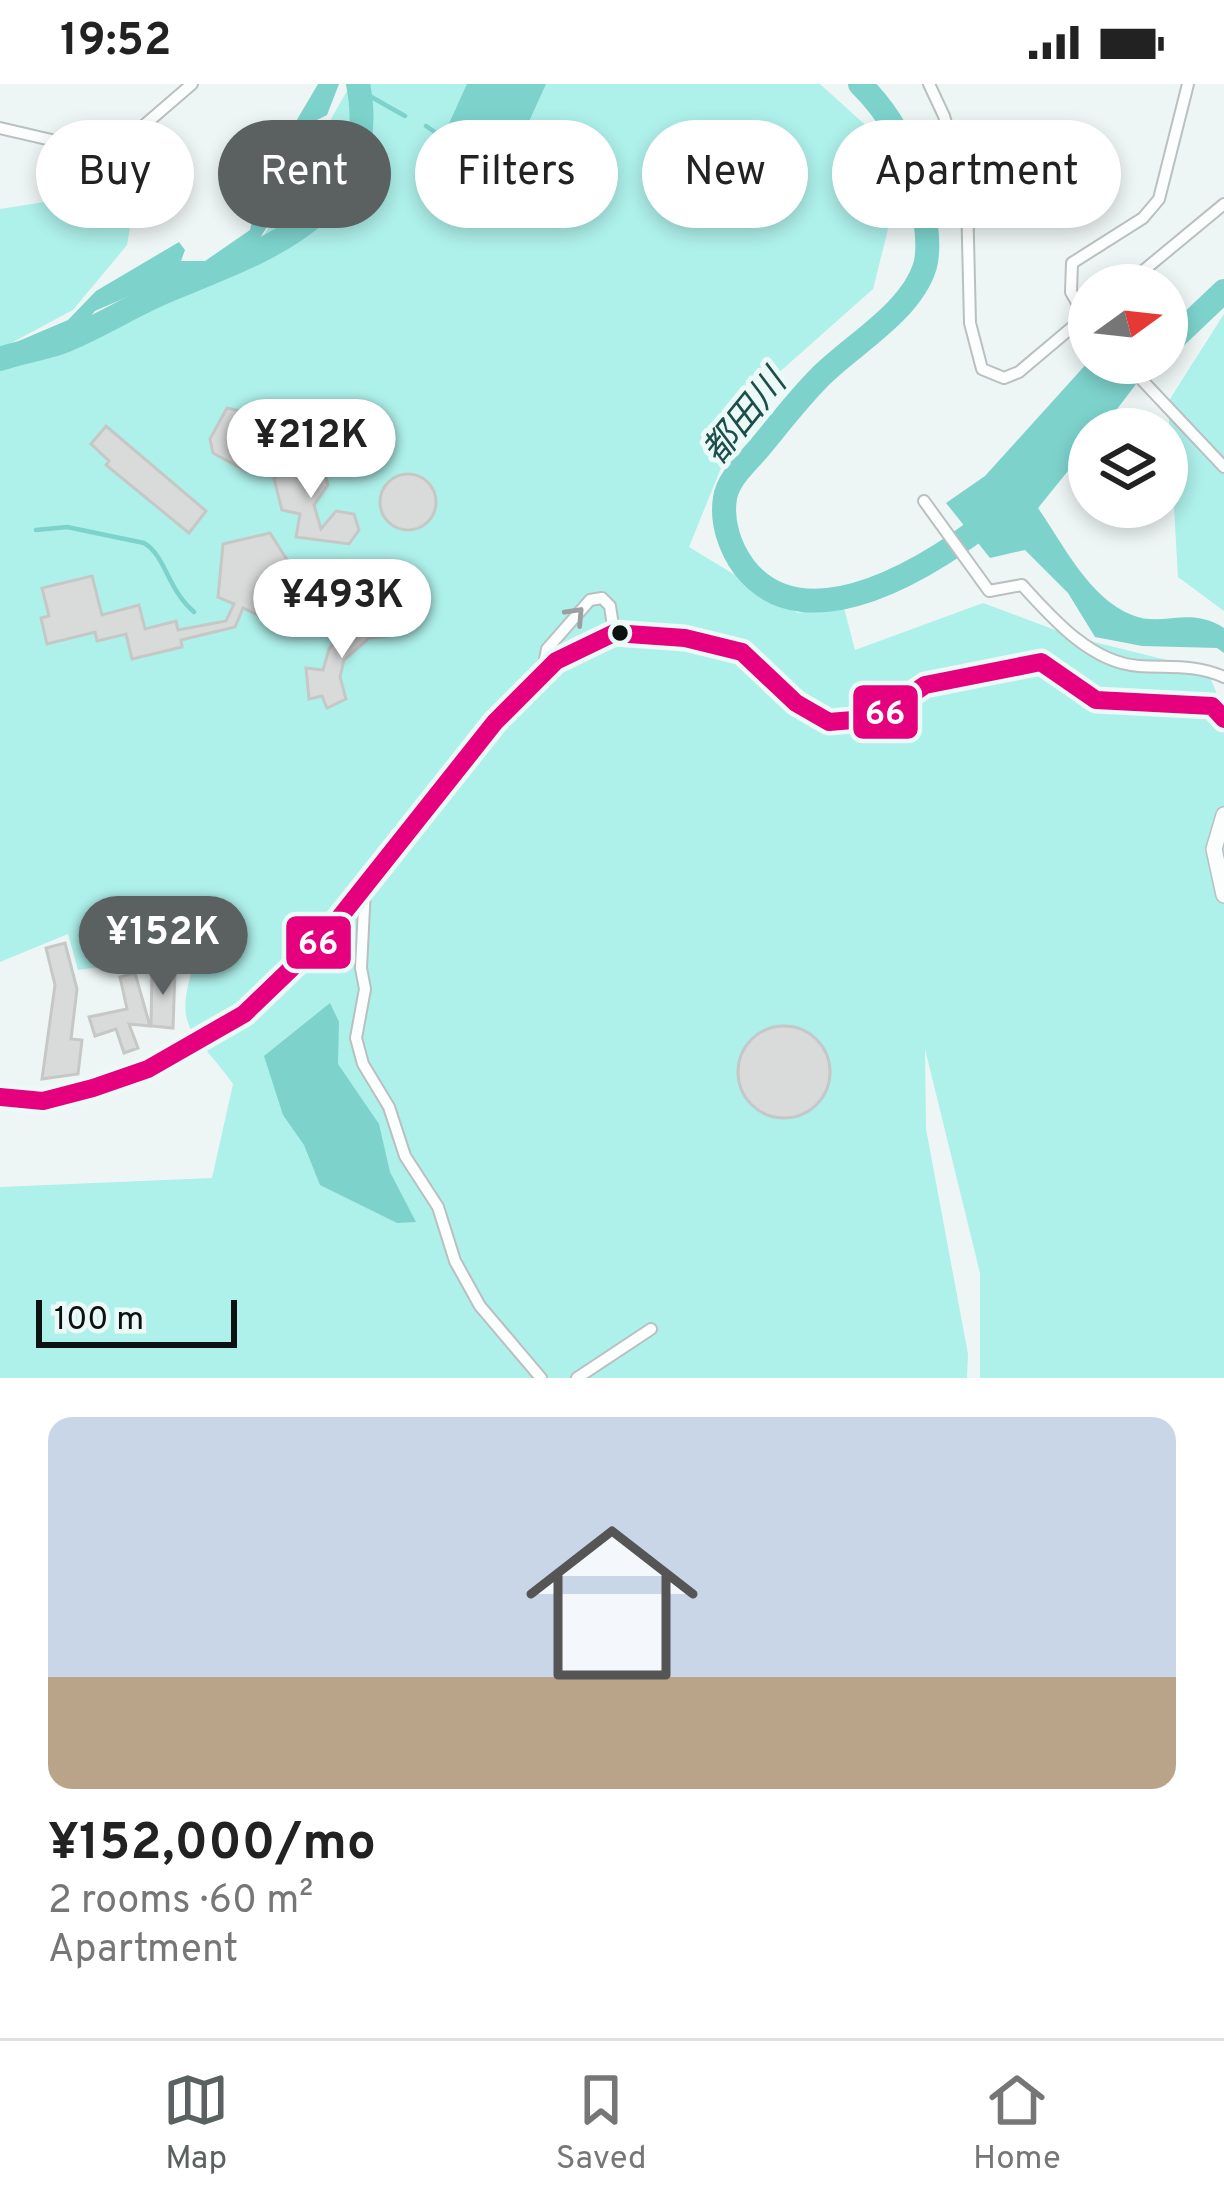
<!DOCTYPE html>
<html lang="en">
<head>
<meta charset="utf-8">
<style>
	body { margin:0; font-family:Overpass,"Noto Sans JP",sans-serif; background:#f2f2f2; color:#222; height:100vh; display:flex; flex-direction:column; font-size:45px; white-space:nowrap }
	* { box-sizing:border-box; margin:0 }
	p { font-size:39px; color:#767676 }
	.icon { flex:none; width:66px; height:66px; fill:none; stroke:currentColor; stroke-width:2; stroke-linecap:round; stroke-linejoin:round }
	.map { position:relative; height:1294px; overflow:hidden }
	.panel { display:flex; flex-direction:column; background:#fff; flex:1 }
	.panel>* { flex:none }
	.banner { position:absolute; left:36px; top:36px; width:1152px; height:108px; display:flex; gap:24px }
	.needle { width:78px; rotate:75deg }
	.tools { position:absolute; left:1068px; top:180px; display:grid; gap:24px }
	.tools a { display:grid; place-items:center; width:120px; height:120px; border-radius:50%; background:#fff; box-shadow:0 6px 18px #0003; font-size:60px }
	.scale { position:absolute; left:36px; bottom:30px; width:201px; box-sizing:border-box; padding-left:12px; border:6px solid #0c1111; border-top:0; font-size:33px; line-height:42px; white-space:nowrap; color:#0c1111; -webkit-text-stroke:9px #ebf9f7; paint-order:stroke }
	.price { position:absolute; translate:-50% -102px; padding:0 27px; border-radius:42px; background:#fff; color:#222; font-size:39px; line-height:78px; filter:drop-shadow(0 3px 6px #0008) }
	.price::after { content:''; position:absolute; left:50%; top:72px; width:36px; height:27px; margin-left:-18px; background:inherit; clip-path:polygon(0 0,100% 0,50% 100%) }
	.price.current { background:#5b6161; color:#fff }
	ul { padding:0; list-style:none }
	li { display:grid; align-content:center; gap:24px; height:636px; padding:0 48px }
	li+li { border-top:3px solid #e0e0e0 }
	li span { display:grid; place-items:center; height:372px; border-radius:24px; color:#555 }
	li>.icon { margin-inline-start:auto }
	span .icon { width:216px; height:216px; fill:#fffc; stroke-width:1 }
	li b { font-size:51px }
	.pill { padding:0 42px; border-radius:54px; background:#fff; box-shadow:0 6px 18px #0003; font-size:42px; line-height:108px }
	.pill.current { background:#5b6161; color:#fff }
	.status { display:flex; justify-content:space-between; align-items:center; height:84px; padding:0 60px; background:#fff; direction:ltr }
	.status svg { height:33px; fill:currentColor }
	.tabs { display:flex; justify-content:space-around; align-items:center; height:168px; border-top:3px solid #e0e0e0; background:#fff; font-size:33px; color:#767676 }
	.tabs a { display:grid; justify-items:center; gap:6px }
	.tabs .current { color:#5b6161 }
	.map>svg:first-child { display:block }
	.green { fill:#aef0ea }
	.water { fill:#7dd3cc }
	.lines { fill:none; stroke-linecap:round; stroke-linejoin:round }
	.stream { stroke:#7dd3cc; stroke-width:4.5 }
	.river { stroke:#7dd3cc; stroke-width:24 }
	.building { fill:#d8dbd9; stroke:#c6c8c6; stroke-width:3 }
	.street-casing { stroke:#b9c0bf; stroke-width:14 }
	.secondary-casing { stroke:#b9c0bf; stroke-width:18 }
	.street { stroke:#fcfefe; stroke-width:10 }
	.secondary { stroke:#fcfefe; stroke-width:15 }
	.bus-1-casing { stroke:#ebf9f7; stroke-width:27 }
	.bus-1 { stroke:#e5007d; stroke-width:18 }
	.oneway { stroke:#9c9f9f }
	.bus-dot { fill:#0c1111; stroke:#ebf9f7; stroke-width:4.5 }
	.labels { text-anchor:middle; stroke-width:10; stroke-linejoin:round; paint-order:stroke }
	.water-label { font-size:36px; font-style:italic; fill:#1c4f4b; stroke:#ebf9f7 }
	.line-badge { stroke:#ebf9f7; stroke-width:4.5 }
	.badge-label { font-size:33px; text-anchor:middle; font-weight:bold; fill:#fff }
</style>
</head>
<body>
<div class="status"><b>19:52</b><svg viewBox="0 0 49 12"><path d="M0 12V9h3v3zM5 12V6h3v6zM10 12V3h3v9zM15 12V0h3v12zM26 1h20v11H26zM47 4h2v5h-2z"/></svg></div>
<div class="map">
<svg width="1224" height="1294" viewBox="0 0 1224 1294">
	<rect width="100%" height="100%" fill="#eef6f5"/>
	<path class="green" d="M 351,0 L 820,0 L 872,47 L 892,129 L 873,205 L 749,315 L 689,463 L 798,529 L 843,520 L 855,566 L 983,519 L 1074,553 L 1207,586 L 1224,627 L 1224,1294 L 980,1294 L 980,1189 L 925,965 L 926,1045 L 968,1270 L 967,1294 L 0,1294 L 0,1103 L 212,1094 L 233,1000 C 195,946 172,949 194,880 L 186,871 L 78,886 L 68,850 L 0,878 L 0,284 L 158,215 L 262,155 Z
		M 137,103 L 127,161 L 73,226 L 0,265 L 0,125 Z
		M 1224,230 L 1224,527 L 1178,493 L 1168,318 Z"/>
	<path class="water" d="M 318,0 L 339,0 L 327,31 L 317,36 L 285,114 L 250,170 L 227,181 L 173,193 L 95,227 L 83,241 L 0,284 L 0,265 L 68,236 L 96,207 L 179,158 L 185,166 L 181,177 L 205,177 L 250,146 L 262,95 Z
		M 467,0 L 546,0 L 511,77 L 472,76 L 441,57 Z
		M 1089,277 L 1152,279 L 1102,345 L 1089,345 L 1089,361 L 1038,424 C 1063,460 1089,514 1132,531 C 1163,544 1189,521 1224,544 L 1224,569 L 1217,564 L 1142,562 L 1095,553 L 1068,509 L 1025,466 L 990,474 L 946,419 L 985,392 Z
		M 330,919 L 339,938 L 338,980 L 379,1040 L 390,1088 L 416,1138 L 397,1139 L 320,1101 L 304,1061 L 283,1031 L 264,972 Z"/>
	<g class="lines">
		<path class="stream" d="M 359,6 L 405,32
			M 426,42 L 445,55
			M 464,93 L 473,71
			M 36,446 L 67,443 L 144,459 C 166,472 167,505 194,528"/>
		<path class="river" d="M 860,0 C 890,30 906,60 918,101 C 924,123 931,160 925,182 C 911,228 853,260 820,293 C 798,315 780,339 760,363 C 748,378 728,394 725,414 C 721,438 730,464 744,483 C 806,564 938,479 994,432
			M 1167,261 L 1224,207
			M 0,275 C 20,268 42,265 62,258 C 99,243 133,221 169,206 C 263,167 384,129 358,0"/>
	</g>
	<path class="building" d="M 227,324 L 253,330 L 264,369 L 246,387 L 213,369 L 210,355 Z
		M 106,342 L 206,427 L 189,449 L 106,381 L 109,377 L 91,360 Z
		M 300,359 L 305,381 L 324,385 L 328,401 L 314,421 L 321,445 L 336,427 L 354,430 L 359,446 L 349,460 L 296,453 L 300,430 L 282,426 L 274,395 L 290,378 L 287,362 Z
		M380 418a28 28 0 1 1 56 0a28 28 0 1 1-56 0Z
		M 270,449 L 296,490 L 262,533 L 243,524 L 235,543 L 181,556 L 182,563 L 132,575 L 126,550 L 97,557 L 95,548 L 47,560 L 41,534 L 49,532 L 42,504 L 92,492 L 102,531 L 139,521 L 145,545 L 176,537 L 178,546 L 226,537 L 234,520 L 218,513 L 223,460 Z
		M 377,535 L 391,536 L 389,552 L 369,554 L 344,576 L 340,593 L 346,615 L 327,624 L 322,612 L 309,615 L 306,584 L 323,586 L 329,565 L 342,549 Z
		M 65,859 L 77,905 L 71,955 L 82,956 L 78,990 L 42,995 L 55,901 L 46,864 Z
		M 152,885 L 175,887 L 173,944 L 151,942 Z
		M 135,889 L 150,942 L 129,940 L 138,964 L 124,969 L 116,945 L 95,952 L 89,933 L 127,925 L 120,893 Z
		M738 988a46 46 0 1 1 92 0a46 46 0 1 1-92 0Z"/>
	<g class="lines">
		<defs>
			<path id="street" d="M 929,0 L 944,32 L 967,114 L 970,239 L 982,285 L 1004,294 L 1019,288 L 1089,229
				M 0,44 L 99,67 L 120,62 L 192,0
				M 1126,201 L 1224,120
				M 1089,240 L 1071,208 L 1072,179 L 1143,134 L 1159,115 L 1188,0
				M 1126,279 L 1224,383
				M 924,417 L 989,507 L 1022,501 C 1052,534 1091,579 1139,582 C 1170,584 1194,580 1224,593
				M 542,591 L 547,565 L 590,516 L 602,514 L 610,522 L 614,549
				M 365,804 L 361,884 L 365,905 L 356,954 L 363,980 L 389,1023 L 405,1072 L 438,1123 L 455,1177 L 480,1222 L 541,1294
				M 577,1294 L 651,1245"/>
			<path id="secondary" d="M 1224,731 L 1214,765 L 1224,811
				M 0,1013 L 43,1017 L 93,1004 L 148,985 L 244,930 L 325,852 L 495,638 L 556,577 L 614,549 L 685,554 L 742,568 L 796,619 L 829,638 L 877,634 L 925,601 L 1041,578 L 1096,616 L 1212,622 L 1224,635"/>
		</defs>
		<use href="#street" class="street-casing"/>
		<use href="#secondary" class="secondary-casing"/>
		<use href="#street" class="street"/>
		<use href="#secondary" class="secondary"/>
		<defs>
			<path id="bus-1" d="M 0,1013 L 43,1017 L 93,1004 L 148,985 L 244,930 L 325,852 L 495,638 L 556,577 L 614,549 L 685,554 L 742,568 L 796,619 L 829,638 L 877,634 L 925,601 L 1041,578 L 1096,616 L 1212,622 L 1224,635"/>
		</defs>
		<use href="#bus-1" class="bus-1-casing"/>
		<use href="#bus-1" class="bus-1"/>
	</g>
	<defs><path id="oneway-chevron" d="M-2-3.5L2.5 0L-2 3.5" fill="none" stroke-width="1.6" stroke-linecap="round" stroke-linejoin="round" transform="scale(3)"/></defs>
	<use class="oneway" href="#oneway-chevron" transform="translate(576 531) rotate(-47)"/>
	<circle class="bus-dot" cx="620" cy="549" r="10"/>
	<g class="labels">
		<g class="water-label">
			<text transform="translate(743 332) rotate(-51)" y="13">都田川</text>
		</g>
	</g>
	<g class="line-badge">
		<rect x="851" y="599" width="69" height="58" rx="12" fill="#e5007d"/>
		<rect x="284" y="830" width="69" height="57" rx="12" fill="#e5007d"/>
	</g>
	<g class="badge-label">
		<text x="885" y="640">66</text>
		<text x="318" y="870">66</text>
	</g>
</svg>
<div class="tools">
<a><svg class="needle" viewBox="-14 -14 28 28"><path d="M0-13l5 13h-10z" fill="#e53935"/><path d="M0 13l5-13h-10z" fill="#767676"/></svg></a>
<a><svg class="icon" aria-label="layers" viewBox="0 0 24 24"><path d="M12 4l9 5-9 5-9-5zM3 14l9 5 9-5"/></svg></a>
</div>
<div class="scale">100 m</div>
<b class="price" style="left:311px;top:417px">¥212K</b>
<b class="price" style="left:342px;top:577px">¥493K</b>
<b class="price current" style="left:163px;top:914px">¥152K</b>
<div class="banner">
<a class="pill">Buy</a>
<a class="pill current">Rent</a>
<a class="pill">Filters</a>
<a class="pill">New</a>
<a class="pill">Apartment</a>
</div>
</div>
<section class="panel">
<ul>
<li><span style="background:linear-gradient(#c9d6e8 70%,#b9a48a 0)"><svg class="icon" aria-label="home" viewBox="0 0 24 24"><path d="M3 11l9-7 9 7M6 9v11h12V9"/></svg></span><div><b>¥152,000/mo</b><p>2 rooms · 60 m²</p><p>Apartment</p></div></li>
</ul>
</section>
<nav class="tabs">
<a class="current"><svg class="icon" aria-label="map" viewBox="0 0 24 24"><path d="M3 6l6-2 6 2 6-2v14l-6 2-6-2-6 2zM9 4v14M15 6v14"/></svg>Map</a>
<a><svg class="icon" aria-label="saved" viewBox="0 0 24 24"><path d="M7 4h10v16l-5-4-5 4z"/></svg>Saved</a>
<a><svg class="icon" aria-label="home" viewBox="0 0 24 24"><path d="M3 11l9-7 9 7M6 9v11h12V9"/></svg>Home</a>
</nav>
</body>
</html>
